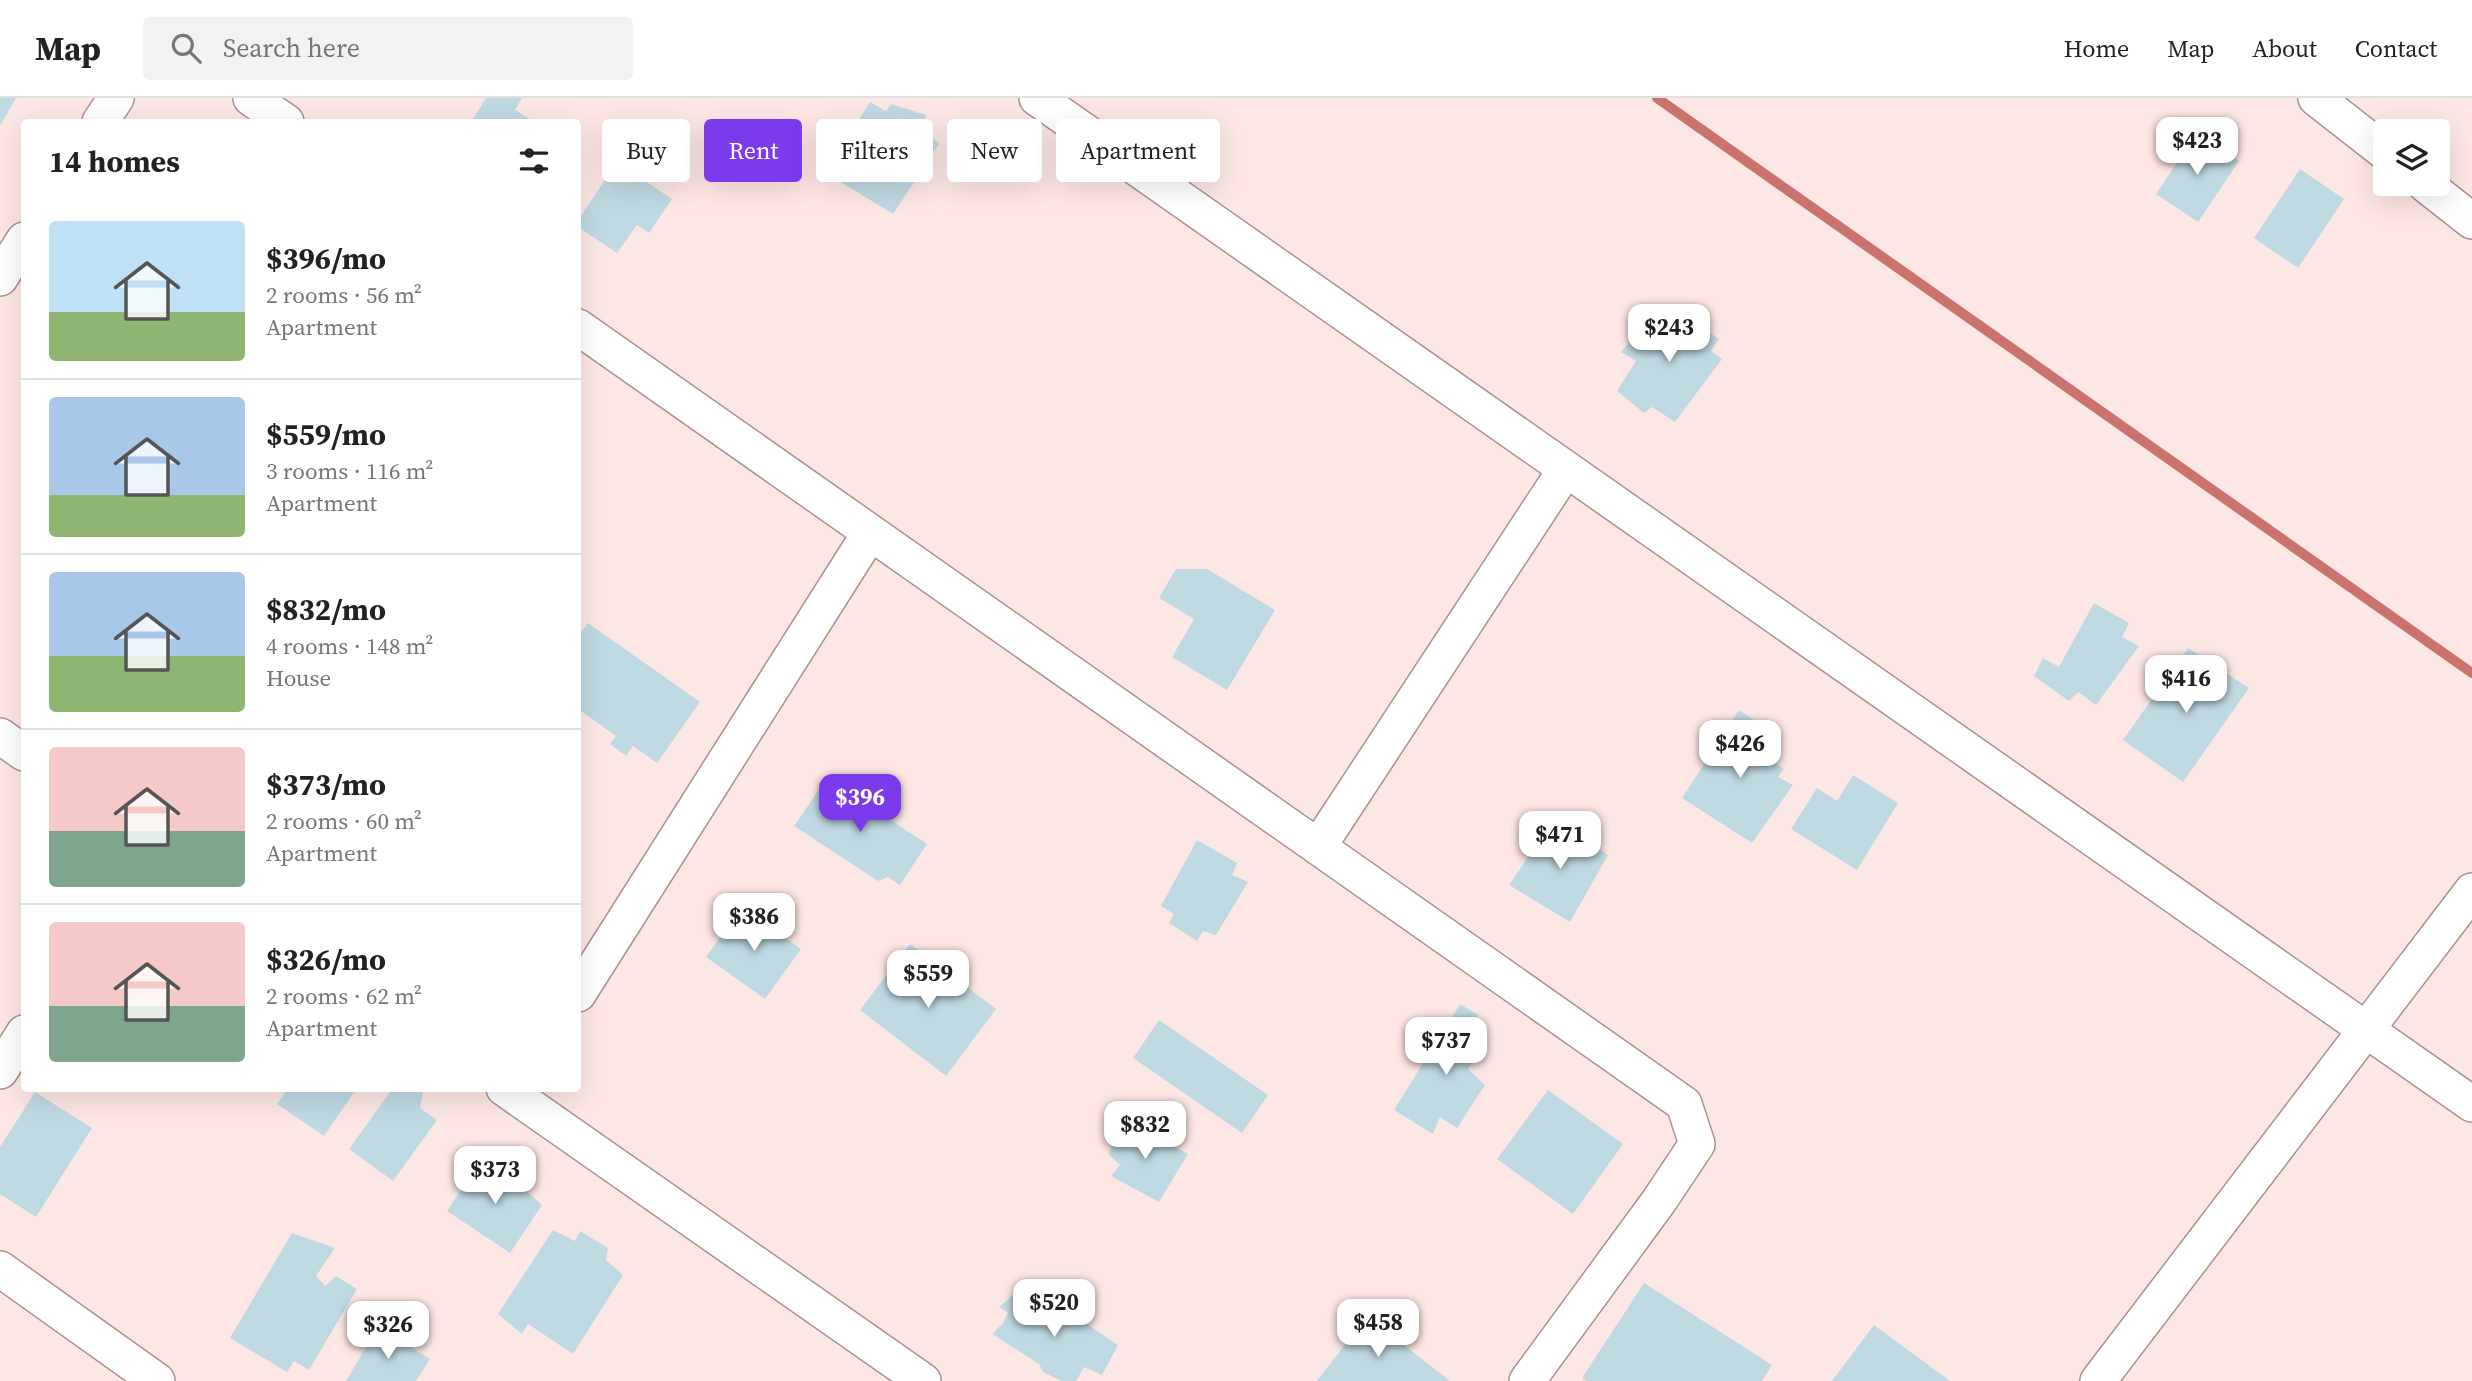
<!DOCTYPE html>
<html lang="en">
<head>
<meta charset="utf-8">
<style>
	body { margin:0; font-family:"Source Serif 4",serif; background:#f2f2f2; color:#222; height:100vh; display:flex; flex-direction:column; font-size:26px; white-space:nowrap }
	* { box-sizing:border-box; margin:0 }
	p { font-size:23px; color:#767676 }
	.icon { flex:none; width:38px; height:38px; fill:none; stroke:currentColor; stroke-width:2; stroke-linecap:round; stroke-linejoin:round }
	.map { position:relative; flex:1; overflow:hidden }
	.side { position:absolute; left:21px; top:21px; width:560px; height:973px; display:flex; flex-direction:column; background:#fff; border-radius:7px; box-shadow:0 7px 28px #0002 }
	.side>* { flex:none }
	.top-card { position:absolute; left:602px; top:21px; width:665px; height:63px; display:flex; gap:14px }
	.fabs { position:absolute; left:2373px; top:21px; display:grid; gap:14px }
	.fabs a { display:grid; place-items:center; width:77px; height:77px; border-radius:7px; background:#fff; box-shadow:0 7px 28px #0002; font-size:35px }
	.price { position:absolute; translate:-50% -60px; padding:0 16px; border-radius:14px; background:#fff; color:#222; font-size:23px; line-height:46px; filter:drop-shadow(0 2px 4px #0008) }
	.price::after { content:''; position:absolute; left:50%; top:42px; width:21px; height:16px; margin-left:-10px; background:inherit; clip-path:polygon(0 0,100% 0,50% 100%) }
	.price.active { background:#7c3aed; color:#fff }
	ul { padding:0; list-style:none }
	li { display:flex; align-items:center; gap:21px; height:175px; padding:0 28px }
	li+li { border-top:2px solid #e0e0e0 }
	li span { display:grid; place-items:center; flex:none; width:196px; height:140px; border-radius:7px; color:#555 }
	li>.icon { margin-inline-start:auto }
	span .icon { width:84px; height:84px; fill:#fffc; stroke-width:1 }
	li b { font-size:30px }
	h2 { display:flex; justify-content:space-between; align-items:center; height:84px; padding:0 28px; font-size:30px }
	.pill { padding:0 24px; border-radius:7px; background:#fff; box-shadow:0 7px 28px #0002; font-size:24px; line-height:63px }
	.pill.active { background:#7c3aed; color:#fff }
	header { display:flex; align-items:center; gap:42px; box-sizing:border-box; height:98px; padding:0 35px; background:#fff; border-bottom:2px solid #e0e0e0 }
	header strong { font-size:33px }
	nav { display:flex; gap:38px; margin-inline-start:auto; font-size:24px }
	.search { width:490px; height:63px; background:#f2f2f2; display:flex; align-items:center; gap:18px; box-sizing:border-box; padding:0 24px; border-radius:7px; color:#767676; font-size:26px }
	.map>svg:first-child { display:block }
	.lines { fill:none; stroke-linecap:round; stroke-linejoin:round }
	.stream { stroke:#ca736d; stroke-width:10 }
	.building { fill:#bfd9e2 }
	.minor-casing { stroke:#aa918f; stroke-width:38 }
	.minor { stroke:#fff; stroke-width:35 }
</style>
</head>
<body>
<header>
<strong>Map</strong>
<div class="search"><svg class="icon" aria-label="search" viewBox="0 0 24 24"><circle cx="10" cy="10" r="6"/><path d="M15 15l6 6"/></svg>Search here</div>
<nav><a>Home</a><a>Map</a><a>About</a><a>Contact</a></nav>
</header>
<div class="map">
<svg width="2472" height="1283" viewBox="0 0 2472 1283">
	<rect width="100%" height="100%" fill="#fde7e4"/>
	<g class="lines">
		<path class="stream" d="M 1657,0 L 2472,575"/>
	</g>
	<path class="building" d="M 0,0 L 16,0 L 0,28 Z
		M 486,0 L 522,0 L 515,12 L 535,24 L 471,24 Z
		M 870,4 L 886,13 L 891,6 L 926,17 L 923,30 L 939,46 L 893,116 L 826,75 Z
		M 2197,35 L 2239,63 L 2198,124 L 2156,96 Z
		M 617,64 L 672,101 L 649,135 L 637,127 L 617,155 L 578,129 L 578,122 Z
		M 2300,71 L 2344,101 L 2298,170 L 2254,140 Z
		M 1673,211 L 1719,241 L 1711,253 L 1722,261 L 1675,324 L 1652,309 L 1644,315 L 1617,293 L 1636,263 L 1621,254 L 1655,215 L 1664,222 Z
		M 1176,471 L 1207,471 L 1275,512 L 1227,592 L 1172,559 L 1194,521 L 1159,500 Z
		M 2094,505 L 2129,525 L 2122,539 L 2139,548 L 2096,607 L 2078,594 L 2069,603 L 2034,578 L 2043,560 L 2059,569 Z
		M 588,525 L 700,604 L 657,665 L 633,648 L 626,658 L 610,646 L 616,638 L 578,611 L 578,539 Z
		M 2188,550 L 2249,590 L 2183,684 L 2123,642 Z
		M 1739,612 L 1763,628 L 1760,636 L 1777,653 L 1775,664 L 1784,671 L 1778,679 L 1793,687 L 1752,745 L 1682,700 Z
		M 1853,677 L 1898,705 L 1857,772 L 1791,731 L 1817,690 L 1837,703 Z
		M 827,680 L 927,746 L 900,787 L 888,779 L 878,783 L 794,728 Z
		M 1553,722 L 1608,757 L 1570,824 L 1509,787 Z
		M 1197,742 L 1237,765 L 1232,777 L 1248,784 L 1216,837 L 1203,833 L 1197,843 L 1169,825 L 1174,816 L 1161,808 Z
		M 742,809 L 801,851 L 765,901 L 706,859 Z
		M 910,846 L 996,911 L 946,978 L 860,912 Z
		M 1460,906 L 1478,917 L 1474,942 L 1485,948 L 1468,971 L 1485,987 L 1457,1030 L 1440,1019 L 1433,1036 L 1394,1012 Z
		M 1159,922 L 1268,997 L 1242,1035 L 1133,960 Z
		M 288,990 L 357,990 L 324,1038 L 277,1006 Z
		M 393,990 L 413,990 L 423,995 L 420,1010 L 437,1022 L 393,1083 L 349,1051 Z
		M 1548,992 L 1623,1046 L 1573,1116 L 1497,1061 Z
		M 35,994 L 92,1030 L 36,1119 L 0,1096 L 0,1049 Z
		M 1127,1022 L 1188,1056 L 1159,1104 L 1111,1078 L 1120,1067 L 1108,1056 Z
		M 493,1063 L 542,1107 L 510,1155 L 447,1113 L 476,1069 Z
		M 553,1132 L 575,1143 L 580,1133 L 608,1150 L 606,1162 L 623,1177 L 573,1256 L 528,1226 L 522,1236 L 498,1216 Z
		M 292,1135 L 335,1150 L 316,1178 L 325,1188 L 336,1178 L 357,1191 L 309,1272 L 294,1263 L 287,1274 L 230,1240 Z
		M 1644,1185 L 1772,1267 L 1762,1283 L 1587,1283 L 1582,1280 Z
		M 1016,1195 L 1025,1205 L 1037,1199 L 1048,1209 L 1057,1204 L 1064,1209 L 1059,1217 L 1062,1224 L 1072,1216 L 1118,1247 L 1102,1277 L 1084,1269 L 1076,1283 L 1061,1283 L 1043,1274 L 1039,1266 L 992,1236 L 1003,1225 L 1008,1214 L 999,1209 Z
		M 1367,1218 L 1450,1283 L 1317,1283 Z
		M 1874,1227 L 1950,1283 L 1832,1283 Z
		M 378,1229 L 430,1261 L 416,1283 L 346,1283 Z"/>
	<g class="lines">
		<defs>
			<path id="minor" d="M 251,0 L 286,24
				M 1037,0 L 2472,1006
				M 2316,0 L 2385,54
				M 100,24 L 116,0
				M 2425,86 L 2472,123
				M 0,180 L 24,142
				M 578,229 L 1684,1006 L 1697,1046 L 1659,1103 L 1527,1283
				M 0,638 L 24,655
				M 1318,749 L 1566,371
				M 578,896 L 870,435
				M 0,973 L 24,935
				M 504,990 L 923,1283
				M 0,1171 L 157,1283
				M 2098,1283 L 2472,793"/>
		</defs>
		<use href="#minor" class="minor-casing"/>
		<use href="#minor" class="minor"/>
	</g>
</svg>
<div class="fabs">
<a><svg class="icon" aria-label="layers" viewBox="0 0 24 24"><path d="M12 4l9 5-9 5-9-5zM3 14l9 5 9-5"/></svg></a>
</div>
<b class="price" style="left:2197px;top:79px">$423</b>
<b class="price" style="left:1669px;top:266px">$243</b>
<b class="price" style="left:2186px;top:617px">$416</b>
<b class="price" style="left:1740px;top:682px">$426</b>
<b class="price active" style="left:860px;top:736px">$396</b>
<b class="price" style="left:1560px;top:773px">$471</b>
<b class="price" style="left:754px;top:855px">$386</b>
<b class="price" style="left:928px;top:912px">$559</b>
<b class="price" style="left:1446px;top:979px">$737</b>
<b class="price" style="left:1145px;top:1063px">$832</b>
<b class="price" style="left:495px;top:1108px">$373</b>
<b class="price" style="left:1054px;top:1241px">$520</b>
<b class="price" style="left:1378px;top:1261px">$458</b>
<b class="price" style="left:388px;top:1263px">$326</b>
<div class="top-card">
<a class="pill">Buy</a>
<a class="pill active">Rent</a>
<a class="pill">Filters</a>
<a class="pill">New</a>
<a class="pill">Apartment</a>
</div>
<section class="side">
<h2>14 homes<svg class="icon" aria-label="filters" viewBox="0 0 24 24"><path d="M4 7h16M4 17h16"/><circle cx="9" cy="7" r="2"/><circle cx="15" cy="17" r="2"/></svg></h2>
<ul>
<li><span style="background:linear-gradient(#bfe0f5 65%,#8fb573 0)"><svg class="icon" aria-label="home" viewBox="0 0 24 24"><path d="M3 11l9-7 9 7M6 9v11h12V9"/></svg></span><div><b>$396/mo</b><p>2 rooms · 56 m²</p><p>Apartment</p></div></li>
<li><span style="background:linear-gradient(#a9c7e8 70%,#8fb573 0)"><svg class="icon" aria-label="home" viewBox="0 0 24 24"><path d="M3 11l9-7 9 7M6 9v11h12V9"/></svg></span><div><b>$559/mo</b><p>3 rooms · 116 m²</p><p>Apartment</p></div></li>
<li><span style="background:linear-gradient(#a9c7e8 60%,#8fb573 0)"><svg class="icon" aria-label="home" viewBox="0 0 24 24"><path d="M3 11l9-7 9 7M6 9v11h12V9"/></svg></span><div><b>$832/mo</b><p>4 rooms · 148 m²</p><p>House</p></div></li>
<li><span style="background:linear-gradient(#f6c9c9 60%,#7fa58c 0)"><svg class="icon" aria-label="home" viewBox="0 0 24 24"><path d="M3 11l9-7 9 7M6 9v11h12V9"/></svg></span><div><b>$373/mo</b><p>2 rooms · 60 m²</p><p>Apartment</p></div></li>
<li><span style="background:linear-gradient(#f6c9c9 60%,#7fa58c 0)"><svg class="icon" aria-label="home" viewBox="0 0 24 24"><path d="M3 11l9-7 9 7M6 9v11h12V9"/></svg></span><div><b>$326/mo</b><p>2 rooms · 62 m²</p><p>Apartment</p></div></li>
</ul>
</section>
</div>
</body>
</html>
